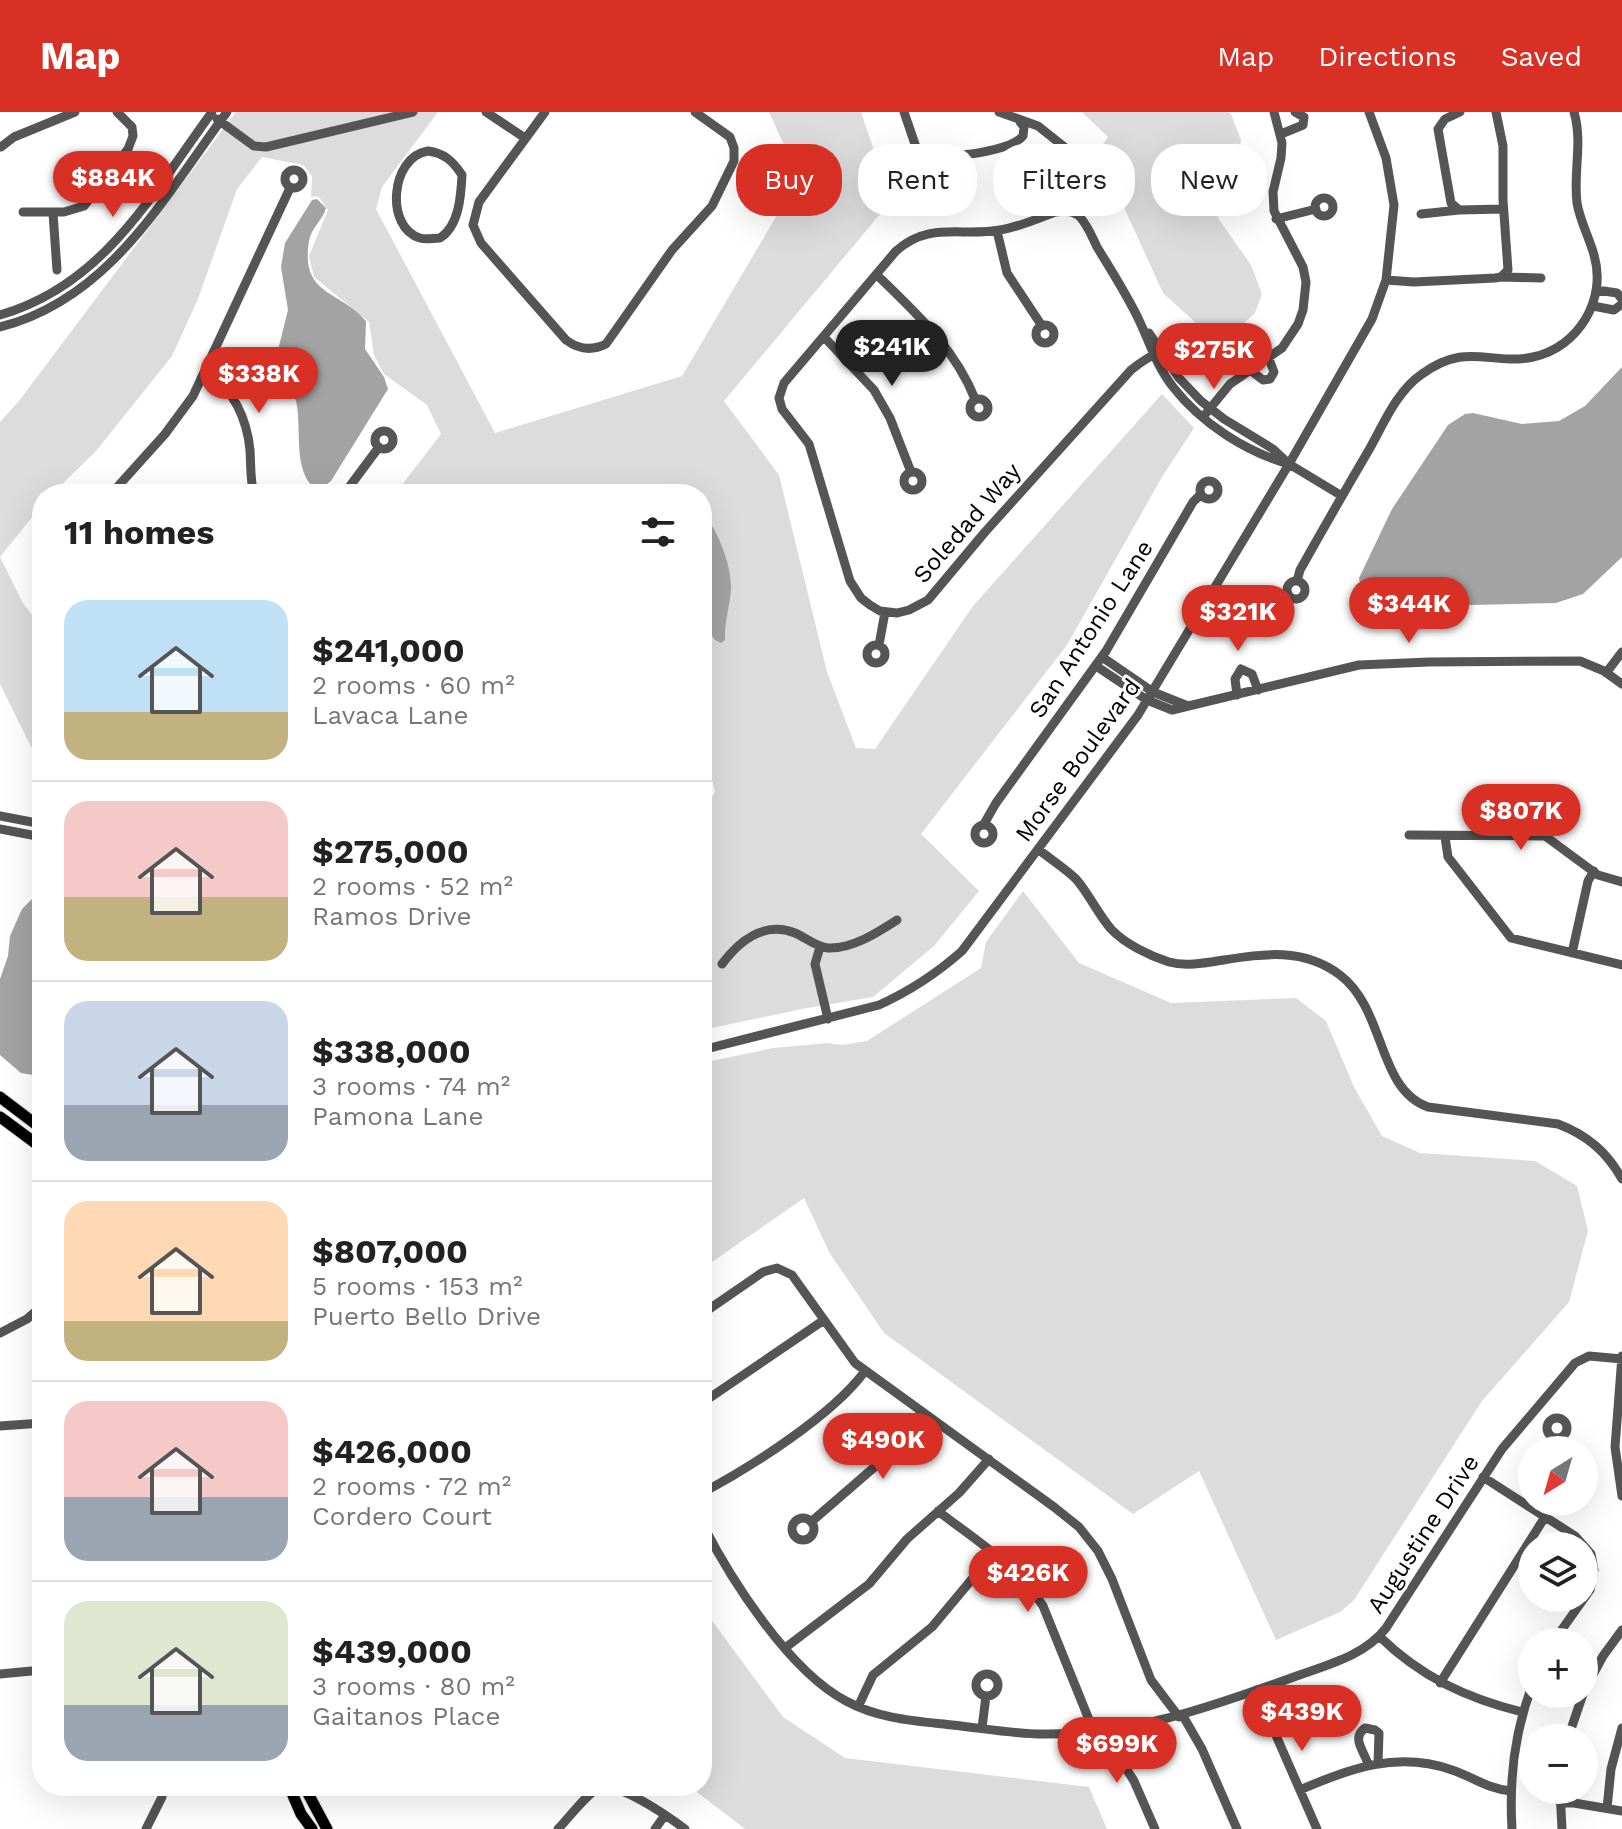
<!DOCTYPE html>
<html lang="en">
<head>
<meta charset="utf-8">
<style>
	body { margin:0; font-family:"Work Sans",sans-serif; background:#f2f2f2; color:#222; height:100vh; display:flex; flex-direction:column; font-size:30px; white-space:nowrap }
	* { box-sizing:border-box; margin:0 }
	p { font-size:26px; color:#767676 }
	.icon { flex:none; width:44px; height:44px; fill:none; stroke:currentColor; stroke-width:2; stroke-linecap:round; stroke-linejoin:round }
	.map { position:relative; flex:1; overflow:hidden }
	.side { position:absolute; left:32px; top:372px; width:680px; height:1312px; display:flex; flex-direction:column; background:#fff; border-radius:32px; box-shadow:0 8px 32px #0002 }
	.side>* { flex:none }
	.hud { position:absolute; left:736px; top:32px; width:760px; height:72px; display:flex; gap:16px }
	.needle { width:52px; rotate:217deg }
	.fabs { position:absolute; left:1518px; top:1324px; display:grid; gap:16px }
	.fabs a { display:grid; place-items:center; width:80px; height:80px; border-radius:50%; background:#fff; box-shadow:0 8px 32px #0002; font-size:40px }
	.price { position:absolute; translate:-50% -68px; padding:0 18px; border-radius:28px; background:#d93025; color:#fff; font-size:26px; line-height:52px; filter:drop-shadow(0 2px 4px #0008) }
	.price::after { content:''; position:absolute; left:50%; top:48px; width:24px; height:18px; margin-left:-12px; background:inherit; clip-path:polygon(0 0,100% 0,50% 100%) }
	.price.selected { background:#222; color:#fff }
	ul { padding:0; list-style:none }
	li { display:flex; align-items:center; gap:24px; height:200px; padding:0 32px }
	li+li { border-top:2px solid #e0e0e0 }
	li span { display:grid; place-items:center; flex:none; width:224px; height:160px; border-radius:24px; color:#555 }
	li>.icon { margin-inline-start:auto }
	span .icon { width:96px; height:96px; fill:#fffc; stroke-width:1 }
	li b { font-size:34px }
	h2 { display:flex; justify-content:space-between; align-items:center; height:96px; padding:0 32px; font-size:34px }
	.chip { padding:0 28px; border-radius:32px; background:#fff; box-shadow:0 8px 32px #0002; font-size:28px; line-height:72px }
	.chip.selected { background:#d93025; color:#fff }
	header { display:flex; align-items:center; gap:48px; box-sizing:border-box; height:112px; padding:0 40px; background:#d93025; color:#fff }
	header strong { font-size:38px }
	nav { display:flex; gap:44px; margin-inline-start:auto; font-size:28px }
	.map>svg:first-child { display:block }
	.green { fill:#dcdcdc }
	.water { fill:#a3a3a3 }
	.lines { fill:none; stroke-linecap:round; stroke-linejoin:round }
	.major-casing { stroke:#dbdbdb; stroke-width:13 }
	.minor { stroke:#555; stroke-width:9 }
	.major { stroke:#000; stroke-width:11 }
	.labels { text-anchor:middle; stroke-width:6; stroke-linejoin:round; paint-order:stroke }
	.street-label { font-size:24px; fill:#000; stroke:#fff }
</style>
</head>
<body>
<header>
<strong>Map</strong>
<nav><a>Map</a><a>Directions</a><a>Saved</a></nav>
</header>
<div class="map">
<svg width="1622" height="1717" viewBox="0 0 1622 1717">
	<rect width="100%" height="100%" fill="#fff"/>
	<path class="green" d="M 236,0 L 438,0 L 382,75 L 376,97 L 495,321 L 682,264 L 799,66 L 769,0 L 861,0 L 891,89 L 724,289 L 779,363 L 827,560 L 856,636 L 875,637 L 973,494 L 1162,282 L 1194,316 L 1162,365 L 1067,533 L 921,722 L 979,779 L 934,834 L 873,885 L 802,897 L 702,918 L 702,703 L 715,680 L 709,655 L 702,646 L 702,382 L 395,382 L 441,322 L 427,293 L 384,262 L 374,243 L 369,210 L 314,165 L 309,144 L 328,98 L 318,84 L 311,85 L 312,64 L 303,53 L 262,45 L 237,77 L 198,187 L 172,244 L 96,339 L 52,382 L 42,382 L 42,393 L 0,445 L 23,491 L 42,516 L 42,657 L 0,572 L 0,310 L 19,289 Z
		M 1082,0 L 1227,0 L 1231,2 L 1241,28 L 1237,50 L 1223,82 L 1218,106 L 1251,153 L 1262,182 L 1255,201 L 1233,221 L 1206,220 L 1163,181 L 1116,78 L 1093,47 L 1108,25 Z
		M 1023,779 L 1079,851 L 1171,891 L 1296,886 L 1326,909 L 1354,975 L 1382,1024 L 1420,1041 L 1535,1049 L 1577,1074 L 1588,1119 L 1569,1190 L 1482,1289 L 1354,1488 L 1340,1500 L 1276,1528 L 1199,1359 L 1133,1402 L 884,1221 L 829,1140 L 804,1086 L 702,1157 L 702,951 L 773,936 L 828,931 L 841,933 L 867,929 L 981,856 L 986,830 Z
		M 702,1495 L 783,1605 L 845,1646 L 1089,1675 L 1107,1717 L 745,1717 L 689,1674 L 702,1674 Z"/>
	<path class="water" d="M 317,87 L 326,96 C 323,108 311,116 309,129 C 300,184 340,178 366,209 L 365,237 L 384,265 L 388,277 L 331,369 L 323,375 L 312,374 C 293,354 302,314 296,289 C 292,275 281,264 275,250 L 288,198 L 281,155 L 285,131 L 312,88 Z
		M 1622,255 L 1622,445 L 1583,482 L 1556,491 L 1385,495 L 1373,493 L 1362,483 L 1359,466 L 1392,397 L 1448,313 L 1465,302 L 1473,301 L 1522,312 L 1559,309 L 1585,294 Z
		M 702,399 C 717,417 732,453 731,477 C 730,495 724,510 725,528 L 721,531 L 715,528 L 702,511 Z
		M 42,777 L 42,955 L 33,963 L 21,961 L 0,943 L 0,867 L 8,844 L 10,824 L 22,797 Z"/>
	<g class="lines">
		<defs>
			<path id="major" d="M 0,985 L 42,1017
				M 0,1005 L 42,1036
				M 289,1674 L 301,1702 L 312,1717
				M 304,1674 L 327,1717"/>
		</defs>
		<use href="#major" class="major-casing"/>
		<path class="minor" d="M 486,0 L 525,26
			M 545,0 L 479,90 L 473,113 L 481,131 L 566,228 C 578,237 592,239 606,232 L 672,138 L 712,94 L 734,49 L 734,36 L 730,25 L 695,0
			M 904,0 L 917,38 C 935,50 1009,41 1023,24 L 1024,15 L 1020,10
			M 999,0 L 1038,14 L 1077,45
			M 1460,0 L 1445,7 L 1438,17 L 1451,91 L 1459,98 L 1503,97
			M 217,7 L 254,34 L 266,35 L 413,0
			M 1281,22 L 1303,13 L 1304,5 L 1295,0
			M 1,35 L 14,25 L 75,0
			M 428,39 C 444,41 453,49 462,63 C 461,84 459,114 440,126 C 433,126 426,128 420,126 C 385,116 390,45 428,39 Z
			M285 67a9 9 0 1 1 18 0a9 9 0 1 1-18 0Z
			M1315 95a9 9 0 1 1 18 0a9 9 0 1 1-18 0Z
			M 23,100 L 64,100 L 84,94 L 128,37 L 133,24 L 132,15 L 117,0
			M 53,101 L 57,158
			M 1421,102 L 1459,98
			M 1276,107 L 1316,97
			M 997,119 L 1007,161 L 1042,214
			M 877,163 C 915,200 955,236 975,287
			M 1501,165 L 1541,166
			M 1386,168 L 1414,170 L 1495,166 L 1501,165 L 1508,158 L 1503,88 L 1503,34 L 1496,0
			M 1597,178 L 1617,181 L 1622,187
			M 1593,194 L 1614,198 L 1622,192
			M 0,203 C 104,173 152,82 212,0
			M1036 222a9 9 0 1 1 18 0a9 9 0 1 1-18 0Z
			M 0,215 C 110,187 164,85 227,0
			M 1149,221 L 1179,266 L 1201,289 L 1224,307 L 1273,337 L 1289,352 L 1342,384
			M 824,225 L 874,278 L 890,306 L 911,360
			M 1161,239 C 1150,244 1141,250 1131,258 L 985,420 L 928,488 L 909,498 L 897,501 L 880,499 L 870,493 L 861,486 L 850,469 L 809,332 L 782,297 L 779,286 L 784,271 L 896,139 C 929,109 961,125 1000,118 C 1019,115 1037,107 1055,100 C 1063,99 1071,98 1078,103 C 1087,111 1092,125 1097,135 C 1111,158 1125,180 1137,204 C 1149,228 1156,254 1173,275 C 1201,311 1246,340 1289,352
			M 1250,258 L 1263,268 L 1270,267 L 1274,260 L 1269,247
			M 206,259 C 233,276 247,307 250,338 C 251,353 250,368 254,382
			M970 296a9 9 0 1 1 18 0a9 9 0 1 1-18 0Z
			M 1203,305 L 1230,272 L 1282,236 L 1298,212 L 1303,198 L 1306,170 L 1303,155 L 1274,99 L 1273,80 L 1281,46 L 1282,31 L 1274,0
			M375 328a9 9 0 1 1 18 0a9 9 0 1 1-18 0Z
			M904 369a9 9 0 1 1 18 0a9 9 0 1 1-18 0Z
			M1200 378a9 9 0 1 1 18 0a9 9 0 1 1-18 0Z
			M 111,382 L 165,322 L 193,284 L 290,76
			M 344,382 L 379,335
			M 1297,469 L 1300,458 C 1323,417 1346,377 1370,336 C 1384,311 1397,279 1422,262 C 1468,229 1489,254 1533,245 C 1579,235 1607,187 1594,143 C 1589,125 1580,109 1577,91 C 1573,60 1583,31 1574,0
			M1287 478a9 9 0 1 1 18 0a9 9 0 1 1-18 0Z
			M867 542a9 9 0 1 1 18 0a9 9 0 1 1-18 0Z
			M 879,533 L 885,500
			M 1102,545 L 1153,580 L 1188,594
			M 1096,554 L 1147,588 L 1172,598 L 1359,553 L 1429,550 L 1580,549 L 1604,559 L 1622,572
			M 1606,561 L 1622,540
			M 1237,583 L 1235,567 L 1241,557 L 1252,562 L 1258,578
			M 0,704 L 42,712
			M 984,712 L 996,691 L 1106,539 L 1193,390 L 1201,382
			M975 722a9 9 0 1 1 18 0a9 9 0 1 1-18 0Z
			M 0,717 L 42,725
			M 1409,723 L 1545,724 L 1598,763 L 1622,770
			M 1445,725 L 1448,745 L 1511,826 L 1622,853
			M 1038,737 C 1050,747 1065,756 1076,767 C 1089,782 1098,802 1111,817 C 1125,832 1150,844 1169,850 C 1183,854 1197,852 1211,850 C 1257,843 1300,833 1340,863 C 1386,898 1377,977 1428,995 L 1558,1012 C 1587,1023 1607,1040 1622,1067
			M 820,835 L 815,852 L 828,907
			M 1572,841 L 1588,769 L 1594,759
			M 722,852 C 739,829 764,809 795,821 C 807,826 816,835 828,836 C 852,837 877,821 897,808
			M 702,938 L 879,893 C 910,879 936,862 962,839 L 1138,603 L 1289,352 L 1372,207 L 1386,168 L 1394,93 L 1386,46 L 1369,0
			M 702,1202 L 763,1160 L 777,1156 L 792,1163 L 855,1251 L 1054,1395 L 1079,1415 L 1098,1439 L 1112,1467 L 1151,1568 L 1179,1605
			M 0,1221 L 27,1207 L 42,1194
			M 1622,1244 L 1615,1335 L 1622,1384
			M 702,1291 L 824,1208
			M1547 1316a10 10 0 1 1 20 0a10 10 0 1 1-20 0Z
			M 0,1314 L 42,1311
			M 1483,1365 L 1575,1424 L 1591,1442 L 1594,1458 L 1590,1478 L 1553,1530
			M 702,1381 C 751,1355 833,1303 865,1259
			M 938,1399 C 975,1428 1017,1453 1043,1494 L 1094,1620
			M792 1417a11 11 0 1 1 22 0a11 11 0 1 1-22 0Z
			M 811,1410 L 908,1326 L 927,1303
			M 702,1411 C 731,1468 789,1559 846,1589 C 879,1607 915,1609 952,1613 C 982,1616 1013,1622 1043,1622 C 1132,1623 1208,1596 1291,1566 C 1323,1554 1364,1545 1386,1516 L 1502,1337 L 1575,1251 L 1589,1244 L 1622,1247
			M 1379,1524 C 1421,1565 1466,1586 1522,1600
			M 785,1536 L 869,1472 L 907,1427 L 959,1381 L 989,1347
			M 0,1562 L 42,1558
			M976 1573a11 11 0 1 1 22 0a11 11 0 1 1-22 0Z
			M 1440,1571 L 1545,1405
			M 1256,1578 L 1317,1717
			M 1584,1579 L 1603,1544 L 1622,1518
			M 858,1595 L 873,1563 L 932,1515 L 993,1442
			M 1183,1604 L 1202,1637 L 1237,1717
			M 982,1616 L 986,1584
			M 1102,1619 L 1134,1669 L 1155,1717
			M 1568,1626 L 1583,1582
			M 1368,1652 C 1364,1639 1351,1626 1365,1616 L 1375,1618 L 1379,1621 L 1378,1651
			M 1300,1678 C 1350,1656 1398,1639 1452,1658 C 1473,1665 1488,1677 1511,1679
			M 1560,1678 L 1562,1717
			M 1560,1691 L 1574,1691 L 1622,1699
			M 1607,1696 L 1611,1657 L 1622,1616
			M 146,1717 L 162,1685
			M 558,1717 C 568,1707 587,1681 599,1676 C 618,1669 669,1705 685,1717
			M 655,1717 L 665,1703
			M 1512,1717 C 1509,1667 1514,1621 1532,1574"/>
		<use href="#major" class="major"/>
	</g>
	<g class="labels">
		<g class="street-label">
			<text transform="translate(967 411) rotate(-49)" y="8">Soledad Way</text>
			<text transform="translate(1091 517) rotate(-57)" y="8">San Antonio Lane</text>
			<text transform="translate(1078 648) rotate(-54)" y="8">Morse Boulevard</text>
			<text transform="translate(1423 1422) rotate(-57)" y="8">Augustine Drive</text>
		</g>
	</g>
</svg>
<div class="fabs">
<a><svg class="needle" viewBox="-14 -14 28 28"><path d="M0-13l5 13h-10z" fill="#e53935"/><path d="M0 13l5-13h-10z" fill="#767676"/></svg></a>
<a><svg class="icon" aria-label="layers" viewBox="0 0 24 24"><path d="M12 4l9 5-9 5-9-5zM3 14l9 5 9-5"/></svg></a>
<a>+</a>
<a>−</a>
</div>
<b class="price" style="left:113px;top:107px">$884K</b>
<b class="price selected" style="left:892px;top:276px">$241K</b>
<b class="price" style="left:1214px;top:279px">$275K</b>
<b class="price" style="left:259px;top:303px">$338K</b>
<b class="price" style="left:1409px;top:533px">$344K</b>
<b class="price" style="left:1238px;top:541px">$321K</b>
<b class="price" style="left:1521px;top:740px">$807K</b>
<b class="price" style="left:883px;top:1369px">$490K</b>
<b class="price" style="left:1028px;top:1502px">$426K</b>
<b class="price" style="left:1302px;top:1641px">$439K</b>
<b class="price" style="left:1117px;top:1673px">$699K</b>
<div class="hud">
<a class="chip selected">Buy</a>
<a class="chip">Rent</a>
<a class="chip">Filters</a>
<a class="chip">New</a>
</div>
<section class="side">
<h2>11 homes<svg class="icon" aria-label="filters" viewBox="0 0 24 24"><path d="M4 7h16M4 17h16"/><circle cx="9" cy="7" r="2"/><circle cx="15" cy="17" r="2"/></svg></h2>
<ul>
<li><span style="background:linear-gradient(#bfe0f5 70%,#c2b280 0)"><svg class="icon" aria-label="home" viewBox="0 0 24 24"><path d="M3 11l9-7 9 7M6 9v11h12V9"/></svg></span><div><b>$241,000</b><p>2 rooms · 60 m²</p><p>Lavaca Lane</p></div></li>
<li><span style="background:linear-gradient(#f6c9c9 60%,#c2b280 0)"><svg class="icon" aria-label="home" viewBox="0 0 24 24"><path d="M3 11l9-7 9 7M6 9v11h12V9"/></svg></span><div><b>$275,000</b><p>2 rooms · 52 m²</p><p>Ramos Drive</p></div></li>
<li><span style="background:linear-gradient(#c9d6e8 65%,#9aa5b1 0)"><svg class="icon" aria-label="home" viewBox="0 0 24 24"><path d="M3 11l9-7 9 7M6 9v11h12V9"/></svg></span><div><b>$338,000</b><p>3 rooms · 74 m²</p><p>Pamona Lane</p></div></li>
<li><span style="background:linear-gradient(#ffd9b3 75%,#c2b280 0)"><svg class="icon" aria-label="home" viewBox="0 0 24 24"><path d="M3 11l9-7 9 7M6 9v11h12V9"/></svg></span><div><b>$807,000</b><p>5 rooms · 153 m²</p><p>Puerto Bello Drive</p></div></li>
<li><span style="background:linear-gradient(#f6c9c9 60%,#9aa5b1 0)"><svg class="icon" aria-label="home" viewBox="0 0 24 24"><path d="M3 11l9-7 9 7M6 9v11h12V9"/></svg></span><div><b>$426,000</b><p>2 rooms · 72 m²</p><p>Cordero Court</p></div></li>
<li><span style="background:linear-gradient(#dfe7d0 65%,#9aa5b1 0)"><svg class="icon" aria-label="home" viewBox="0 0 24 24"><path d="M3 11l9-7 9 7M6 9v11h12V9"/></svg></span><div><b>$439,000</b><p>3 rooms · 80 m²</p><p>Gaitanos Place</p></div></li>
</ul>
</section>
</div>
</body>
</html>
